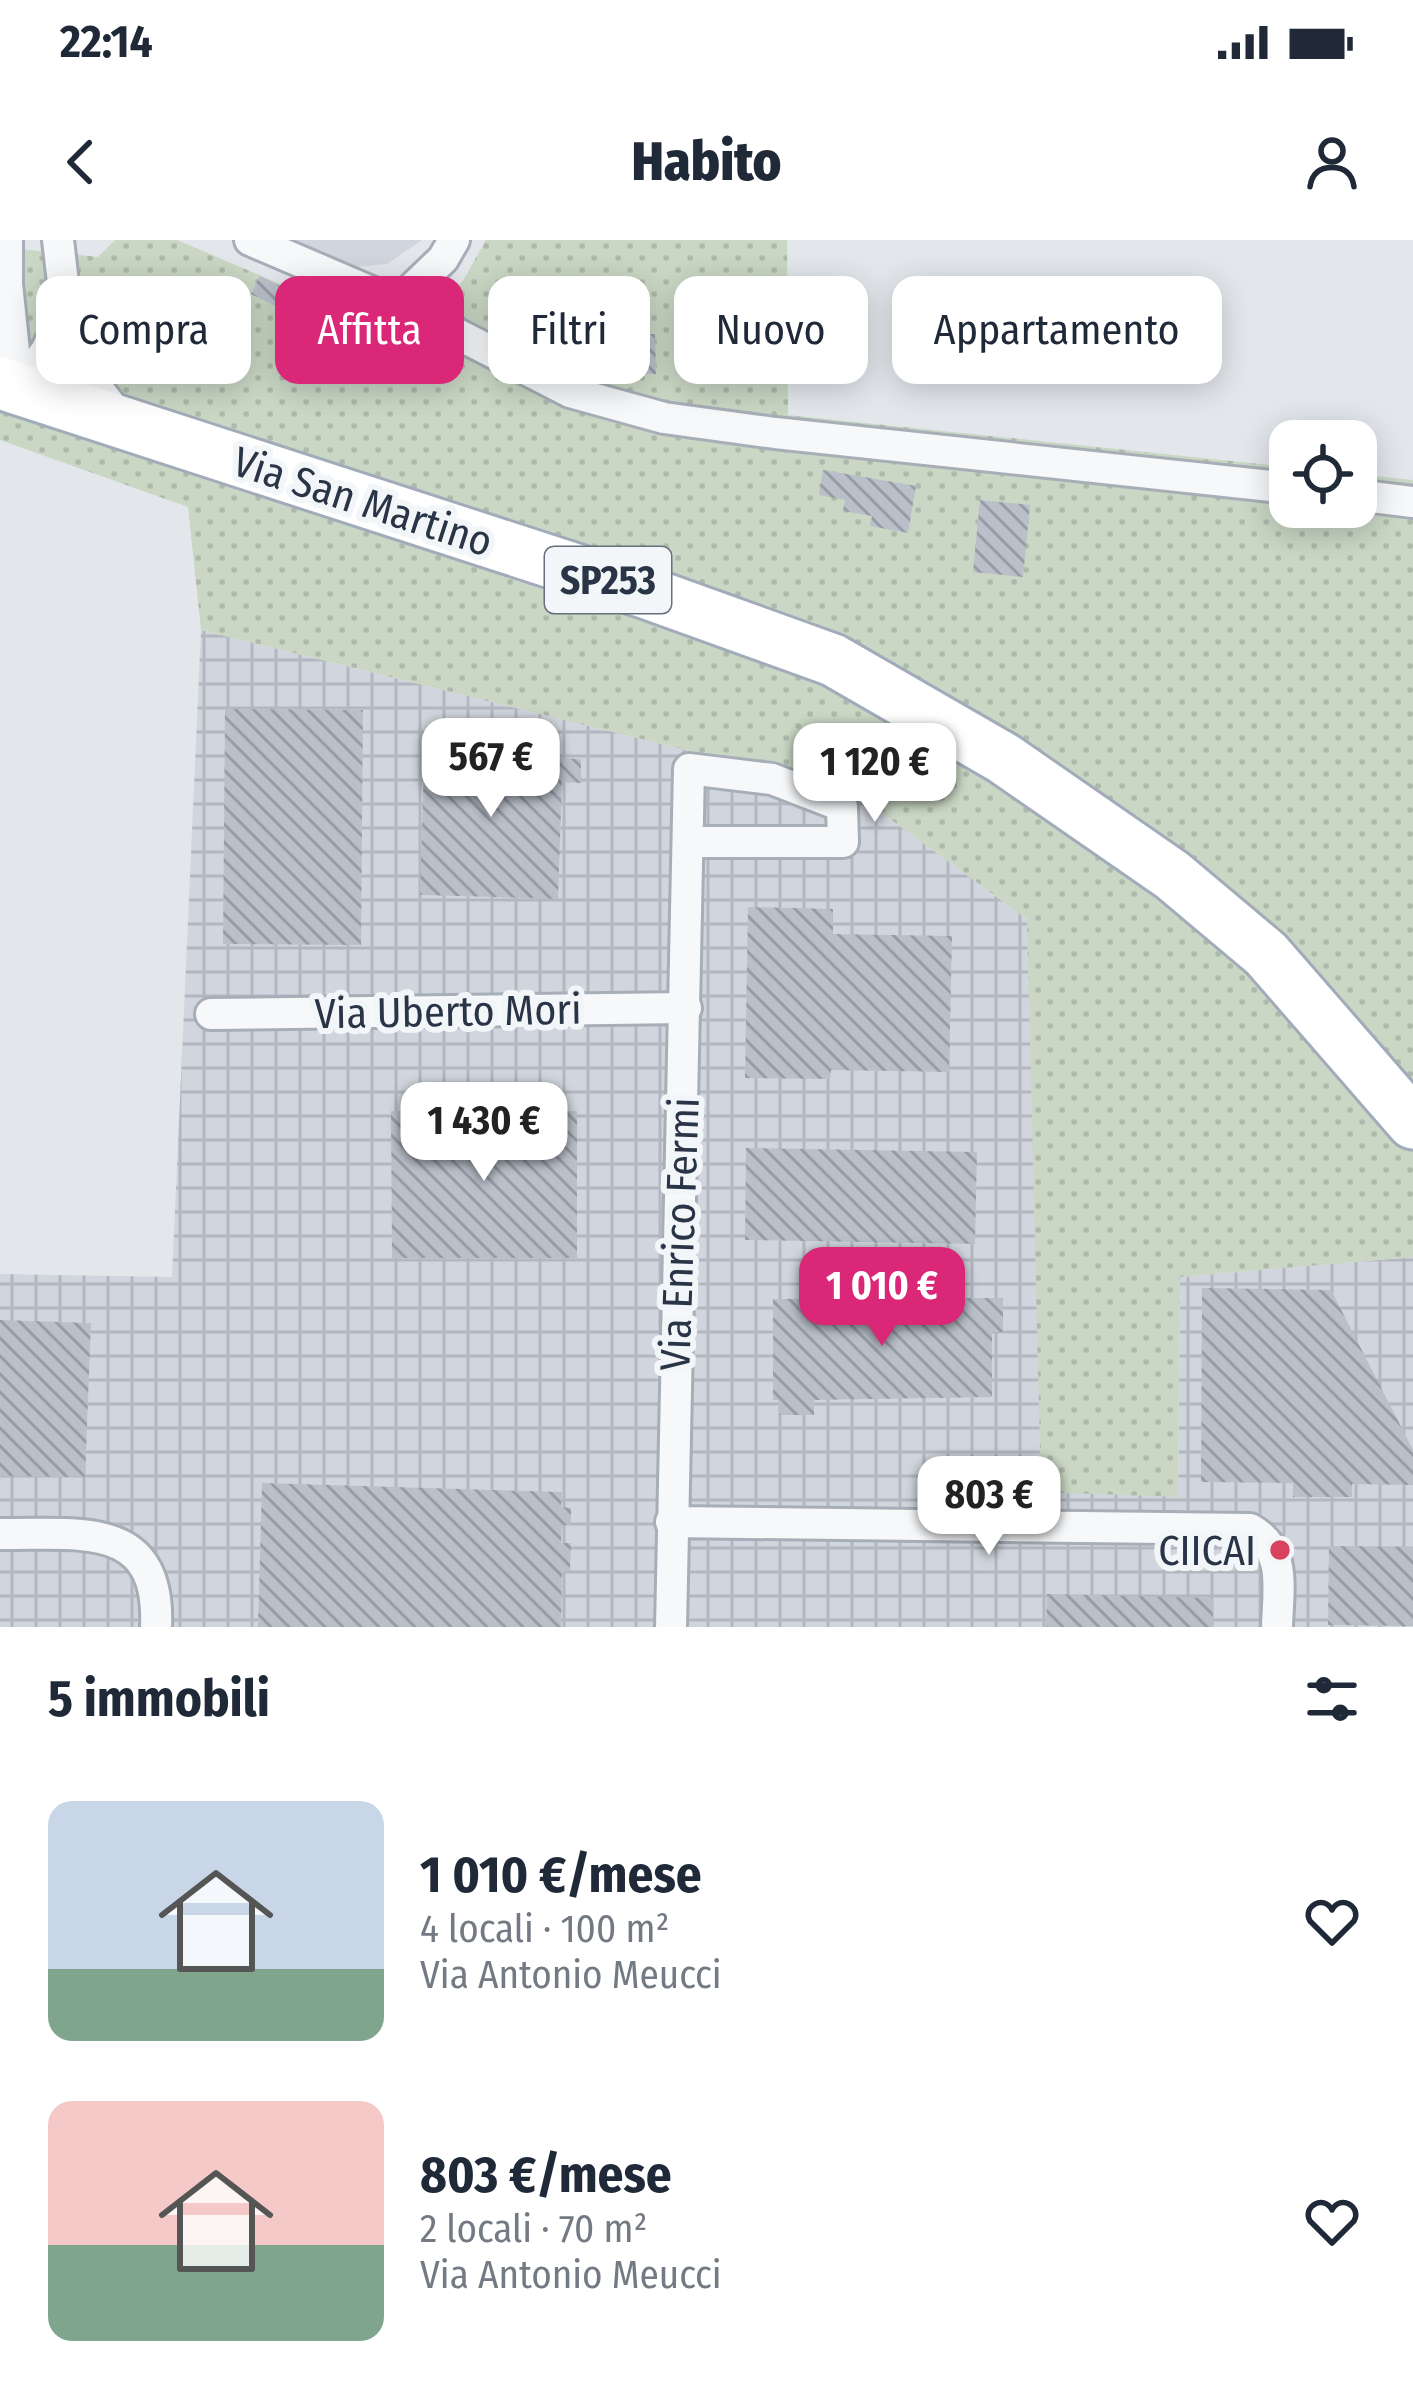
<!DOCTYPE html>
<html lang="it">
<head>
<meta charset="utf-8">
<style>
	body { margin:0; font-family:"Fira Sans Condensed",sans-serif; background:#f6f6f7; color:#1f2937; height:100vh; display:flex; flex-direction:column; font-size:45px; white-space:nowrap }
	* { box-sizing:border-box; margin:0 }
	p { font-size:39px; color:#747a83 }
	.icon { flex:none; width:66px; height:66px; fill:none; stroke:currentColor; stroke-width:2; stroke-linecap:round; stroke-linejoin:round }
	.map { position:relative; height:1387px; overflow:hidden }
	.sheet { display:flex; flex-direction:column; background:#fff; flex:1 }
	.sheet>* { flex:none }
	.guide { position:absolute; left:36px; top:36px; width:1341px; height:108px; display:flex; gap:24px }
	.controls { position:absolute; left:1269px; top:180px; display:grid; gap:24px }
	.controls a { display:grid; place-items:center; width:108px; height:108px; border-radius:24px; background:#fff; box-shadow:0 6px 30px #0003; font-size:60px }
	.price { position:absolute; translate:-50% -102px; padding:0 27px; border-radius:24px; background:#fff; color:#222; font-size:39px; line-height:78px; filter:drop-shadow(0 3px 6px #0008) }
	.price::after { content:''; position:absolute; left:50%; top:72px; width:36px; height:27px; margin-left:-18px; background:inherit; clip-path:polygon(0 0,100% 0,50% 100%) }
	.price.active { background:#db2777; color:#fff }
	ul { padding:0; list-style:none }
	li { display:flex; align-items:center; gap:36px; height:300px; padding:0 48px }
	li span { display:grid; place-items:center; flex:none; width:336px; height:240px; border-radius:24px; color:#555 }
	li>.icon { margin-inline-start:auto }
	span .icon { width:144px; height:144px; fill:#fffc; stroke-width:1 }
	li b { font-size:51px }
	h2 { display:flex; justify-content:space-between; align-items:center; height:144px; padding:0 48px; font-size:51px }
	.tag { padding:0 42px; border-radius:24px; background:#fff; box-shadow:0 6px 30px #0003; font-size:42px; line-height:108px }
	.tag.active { background:#db2777; color:#fff }
	.status { display:flex; justify-content:space-between; align-items:center; height:84px; padding:0 60px; background:#fff; direction:ltr }
	.status svg { height:33px; fill:currentColor }
	header { display:flex; justify-content:space-between; align-items:center; height:156px; padding:0 48px; background:#fff; font-size:54px; font-weight:800 }
	.map>svg:first-child { display:block }
	.built { fill:#d1d6de }
	.industrial { fill:url(#industrial-grid) }
	.grass { fill:url(#grass-dots) }
	.building { fill:url(#building-back-hatch) }
	.lines { fill:none; stroke-linecap:round; stroke-linejoin:round }
	.minor-casing { stroke:#a7aeb7; stroke-width:36 }
	.primary-casing { stroke:#a2abb9; stroke-width:57 }
	.minor { stroke:#f6f8fa; stroke-width:30 }
	.primary { stroke:#fff; stroke-width:51 }
	.poi-dot { fill:#d8425d; stroke:#f3f6f9; stroke-width:4.5 }
	.labels { text-anchor:middle; stroke-width:12; stroke-linejoin:round; paint-order:stroke }
	.shield { fill:#f3f6f9; stroke:#666f7c; stroke-width:3 }
	.shield-label { font-size:39px; font-weight:bold; fill:#293546 }
	.street-label { font-size:42px; fill:#293546; stroke:#f3f6f9 }
	.poi-label { font-size:42px; fill:#293546; stroke:#f3f6f9; text-anchor:end }
</style>
</head>
<body>
<div class="status"><b>22:14</b><svg viewBox="0 0 49 12"><path d="M0 12V9h3v3zM5 12V6h3v6zM10 12V3h3v9zM15 12V0h3v12zM26 1h20v11H26zM47 4h2v5h-2z"/></svg></div>
<header><svg class="icon" aria-label="back" viewBox="0 0 24 24"><path d="M15 5l-7 7 7 7"/></svg>Habito<svg class="icon" aria-label="person" viewBox="0 0 24 24"><circle cx="12" cy="8" r="4"/><path d="M4 21q1-7 8-7t8 7"/></svg></header>
<div class="map">
<svg width="1413" height="1387" viewBox="0 0 1413 1387">
	<defs>
		<pattern id="industrial-grid" width="8" height="8" patternUnits="userSpaceOnUse" patternTransform="scale(3)"><rect width="8" height="8" fill="#d1d6de"/><path d="M0 4h8M4 0v8" fill="none" stroke="#b3b8c0"/></pattern>
		<pattern id="grass-dots" width="8" height="8" patternUnits="userSpaceOnUse" patternTransform="scale(3)"><rect width="8" height="8" fill="#c9d7c4"/><path d="M2 2h.1M6 6h.1" fill="none" stroke="#adb9aa" stroke-width="1.8" stroke-linecap="round"/></pattern>
		<pattern id="building-back-hatch" width="6" height="6" patternUnits="userSpaceOnUse" patternTransform="scale(3)"><rect width="6" height="6" fill="#bac0ca"/><path d="M-1 5l2 2M0 0l6 6M5-1l2 2" fill="none" stroke="#979da6"/></pattern>
	</defs>
	<rect width="100%" height="100%" fill="#e3e7ec"/>
	<path class="built" d="M 290,0 L 422,0 L 387,24 L 356,27 L 333,22 Z"/>
	<path class="industrial" d="M 201,390 L 852,551 L 1027,679 L 1037,1016 L 1178,1257 L 1180,1037 L 1413,1017 L 1413,1387 L 0,1387 L 0,1034 L 172,1037 Z"/>
	<path class="grass" d="M 115,0 L 177,0 L 414,101 L 464,39 L 486,0 L 787,0 L 788,175 L 1290,227 L 1290,267 L 1356,267 L 1356,234 L 1413,240 L 1413,1017 L 1180,1037 L 1178,1257 L 1041,1252 L 1027,679 L 852,551 L 201,390 L 188,267 L 0,200 L 0,7 L 98,17 Z"/>
	<path class="building" d="M 260,36 L 304,58 L 296,76 L 251,54 Z
		M 767,52 L 769,132 L 727,133 L 724,53 Z
		M 614,94 L 655,94 L 656,134 L 615,135 Z
		M 823,230 L 916,246 L 908,293 L 870,286 L 872,276 L 843,271 L 845,260 L 819,255 Z
		M 980,260 L 1030,265 L 1023,337 L 973,332 Z
		M 225,469 L 363,470 L 361,705 L 223,704 Z
		M 425,491 L 491,493 L 490,516 L 581,519 L 581,543 L 562,542 L 558,659 L 420,655 Z
		M 748,667 L 833,669 L 833,694 L 952,696 L 949,832 L 831,830 L 830,839 L 745,838 Z
		M 391,871 L 577,871 L 577,1018 L 392,1018 Z
		M 746,908 L 977,912 L 975,1004 L 745,1000 Z
		M 1202,1048 L 1331,1050 L 1413,1210 L 1413,1245 L 1352,1244 L 1352,1257 L 1293,1257 L 1293,1243 L 1201,1242 Z
		M 1003,1058 L 1003,1092 L 992,1092 L 992,1157 L 814,1160 L 814,1175 L 779,1175 L 779,1160 L 773,1160 L 773,1059 Z
		M 0,1080 L 91,1083 L 85,1237 L 0,1236 Z
		M 262,1243 L 562,1252 L 561,1267 L 571,1268 L 571,1285 L 562,1285 L 561,1303 L 571,1303 L 570,1331 L 562,1332 L 561,1387 L 258,1387 Z
		M 1329,1306 L 1413,1307 L 1413,1386 L 1328,1385 Z
		M 1047,1354 L 1213,1358 L 1213,1387 L 1046,1387 Z"/>
	<g class="lines">
		<defs>
			<path id="minor" d="M 7,0 L 7,44 L 18,149
				M 58,0 C 67,73 67,119 120,176
				M 250,0 L 397,63 L 570,152 L 664,178 L 775,193 L 1290,248
				M 397,63 L 443,19 L 454,0
				M 18,149 L 46,111 L 65,72
				M 1356,255 L 1413,262
				M 211,774 L 686,768
				M 671,1282 L 1250,1289 C 1287,1309 1278,1350 1277,1387
				M 0,1294 C 79,1295 161,1279 156,1387
				M 671,1387 L 689,529 L 772,539 L 842,566 L 843,602 L 688,602"/>
			<path id="primary" d="M 0,143 L 647,353 L 833,420 L 1003,518 L 1172,635 L 1266,714 L 1413,883"/>
		</defs>
		<use href="#minor" class="minor-casing"/>
		<use href="#primary" class="primary-casing"/>
		<use href="#minor" class="minor"/>
		<use href="#primary" class="primary"/>
	</g>
	<circle class="poi-dot" cx="1280" cy="1310" r="12"/>
	<g class="labels">
		<rect class="shield" x="545" y="307" width="126" height="66" rx="9"/>
		<g class="shield-label">
			<text x="608" y="354">SP253</text>
		</g>
		<g class="street-label">
			<text transform="translate(363 261) rotate(18)" y="15">Via San Martino</text>
			<text transform="translate(448 771) rotate(-1)" y="15">Via Uberto Mori</text>
			<text transform="translate(679 994) rotate(-88)" y="15">Via Enrico Fermi</text>
		</g>
		<g class="poi-label">
			<text x="1256" y="1325">CIICAI</text>
		</g>
	</g>
</svg>
<div class="controls">
<a><svg class="icon" aria-label="locate" viewBox="0 0 24 24"><circle cx="12" cy="12" r="6"/><path d="M12 2v4M12 18v4M2 12h4M18 12h4"/></svg></a>
</div>
<b class="price" style="left:491px;top:580px">567 €</b>
<b class="price" style="left:875px;top:585px">1 120 €</b>
<b class="price" style="left:484px;top:944px">1 430 €</b>
<b class="price active" style="left:882px;top:1109px">1 010 €</b>
<b class="price" style="left:989px;top:1318px">803 €</b>
<div class="guide">
<a class="tag">Compra</a>
<a class="tag active">Affitta</a>
<a class="tag">Filtri</a>
<a class="tag">Nuovo</a>
<a class="tag">Appartamento</a>
</div>
</div>
<section class="sheet">
<h2>5 immobili<svg class="icon" aria-label="filters" viewBox="0 0 24 24"><path d="M4 7h16M4 17h16"/><circle cx="9" cy="7" r="2"/><circle cx="15" cy="17" r="2"/></svg></h2>
<ul>
<li><span style="background:linear-gradient(#c9d6e8 70%,#7fa58c 0)"><svg class="icon" aria-label="home" viewBox="0 0 24 24"><path d="M3 11l9-7 9 7M6 9v11h12V9"/></svg></span><div><b>1 010 €/mese</b><p>4 locali · 100 m²</p><p>Via Antonio Meucci</p></div><svg class="icon" aria-label="heart" viewBox="0 0 24 24"><path d="M12 20l-8-8c-3-5 5-10 8-4 3-6 11-1 8 4z"/></svg></li>
<li><span style="background:linear-gradient(#f6c9c9 60%,#7fa58c 0)"><svg class="icon" aria-label="home" viewBox="0 0 24 24"><path d="M3 11l9-7 9 7M6 9v11h12V9"/></svg></span><div><b>803 €/mese</b><p>2 locali · 70 m²</p><p>Via Antonio Meucci</p></div><svg class="icon" aria-label="heart" viewBox="0 0 24 24"><path d="M12 20l-8-8c-3-5 5-10 8-4 3-6 11-1 8 4z"/></svg></li>
</ul>
</section>
</body>
</html>
